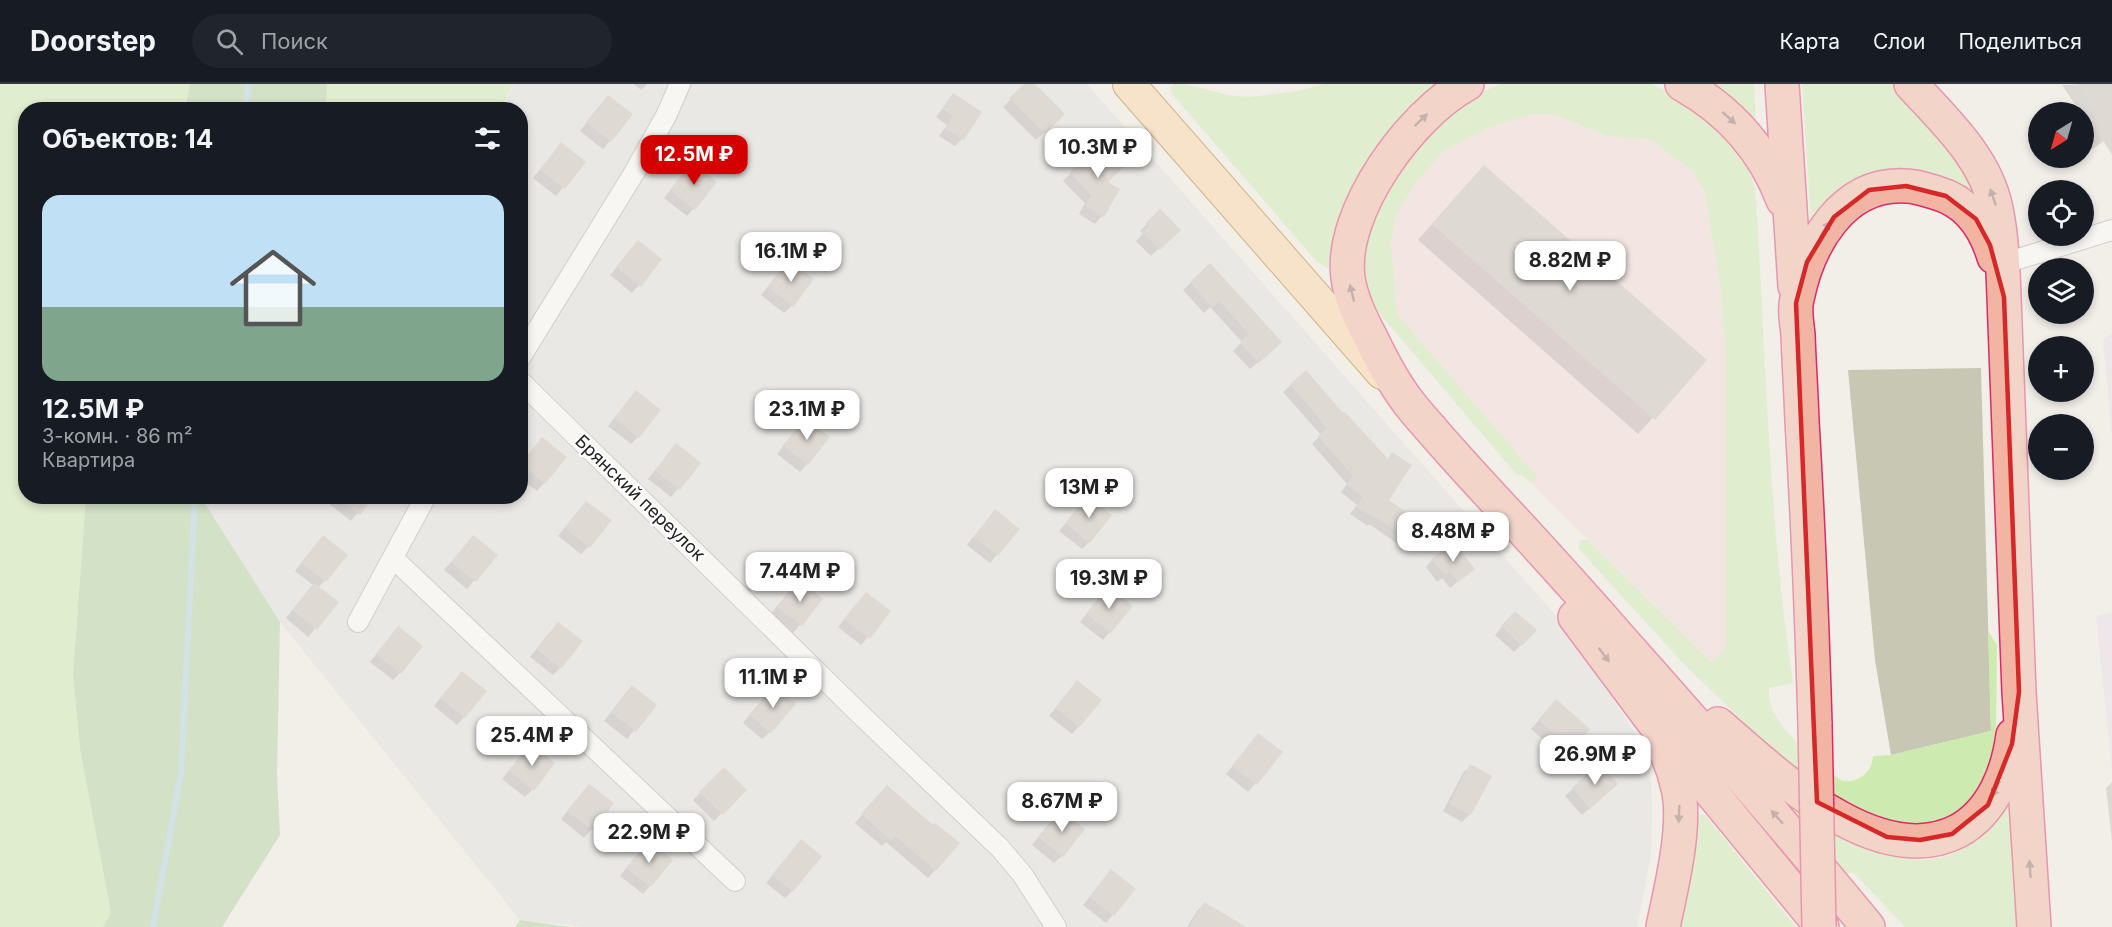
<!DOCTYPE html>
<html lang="ru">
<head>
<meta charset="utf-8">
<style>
	body { margin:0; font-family:Inter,sans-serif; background:#20242c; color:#f1f3f6; height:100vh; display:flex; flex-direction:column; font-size:22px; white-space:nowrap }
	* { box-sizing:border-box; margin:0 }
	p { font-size:20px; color:#9ea1a6 }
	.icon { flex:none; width:33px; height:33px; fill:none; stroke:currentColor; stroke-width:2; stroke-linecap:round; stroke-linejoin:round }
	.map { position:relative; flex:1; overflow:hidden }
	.details { position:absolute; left:18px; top:18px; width:510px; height:402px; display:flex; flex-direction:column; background:#171b24; border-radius:24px; box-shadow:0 3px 9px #0003 }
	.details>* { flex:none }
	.needle { width:39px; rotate:217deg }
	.fabs { position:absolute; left:2028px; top:18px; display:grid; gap:12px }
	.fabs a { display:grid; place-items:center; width:66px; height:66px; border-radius:50%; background:#171b24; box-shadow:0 3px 9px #0003; font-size:30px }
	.price { position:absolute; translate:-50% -51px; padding:0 14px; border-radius:12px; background:#fff; color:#222; font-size:20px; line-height:39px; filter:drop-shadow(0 2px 3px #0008) }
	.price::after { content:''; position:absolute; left:50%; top:36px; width:18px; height:14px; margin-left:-9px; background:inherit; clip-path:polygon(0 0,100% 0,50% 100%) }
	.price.selected { background:#d40000; color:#fff }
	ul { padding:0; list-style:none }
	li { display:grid; align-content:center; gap:12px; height:318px; padding:0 24px }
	li span { display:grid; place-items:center; height:186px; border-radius:18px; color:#555 }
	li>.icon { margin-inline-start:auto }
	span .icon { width:108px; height:108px; fill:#fffc; stroke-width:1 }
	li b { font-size:26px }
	h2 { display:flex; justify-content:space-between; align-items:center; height:72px; padding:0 24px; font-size:26px }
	header { display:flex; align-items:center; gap:36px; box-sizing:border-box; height:84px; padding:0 30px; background:#171b24; border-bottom:2px solid #363941 }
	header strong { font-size:28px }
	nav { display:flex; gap:33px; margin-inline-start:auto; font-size:21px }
	.search { width:420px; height:54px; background:#20242c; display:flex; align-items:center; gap:15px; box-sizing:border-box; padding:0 21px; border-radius:33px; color:#9ea1a6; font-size:22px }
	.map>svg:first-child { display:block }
	.residential { fill:#e0dfdf }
	.commercial { fill:#f2dad9 }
	.industrial { fill:#ebdbe8 }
	.construction { fill:#c7c7b4 }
	.grass { fill:#cdebb0 }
	.forest { fill:#add19e }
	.shadow { fill:#0003 }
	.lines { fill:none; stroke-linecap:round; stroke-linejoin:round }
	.stream { stroke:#aad3df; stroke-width:6 }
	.building { fill:#c7bfb8 }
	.minor-casing { stroke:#a9a9a9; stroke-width:22 }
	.primary-casing { stroke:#a06b00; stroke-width:34 }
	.trunk-casing { stroke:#dc2a67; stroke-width:36 }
	.minor { stroke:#fff; stroke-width:20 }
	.primary { stroke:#fcd6a4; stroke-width:32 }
	.trunk { stroke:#f2b4a3; stroke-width:33 }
	.trunk-bridge-casing { stroke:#dc2a67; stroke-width:36; stroke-linecap:butt }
	.trunk-bridge { stroke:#f2b4a3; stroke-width:33 }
	.oneway { fill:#8a6b62 }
	.marked { fill:none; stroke:#d62828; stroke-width:4.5; stroke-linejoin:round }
	.labels { text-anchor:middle; stroke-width:4.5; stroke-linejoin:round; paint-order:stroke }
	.street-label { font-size:18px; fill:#222; stroke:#fff }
</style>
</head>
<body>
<header>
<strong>Doorstep</strong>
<div class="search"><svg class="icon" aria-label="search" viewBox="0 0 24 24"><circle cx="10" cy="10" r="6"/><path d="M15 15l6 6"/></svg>Поиск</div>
<nav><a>Карта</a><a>Слои</a><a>Поделиться</a></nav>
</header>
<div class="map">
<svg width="2112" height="843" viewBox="0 0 2112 843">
	<rect width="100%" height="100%" fill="#f2efe9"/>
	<path class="residential" d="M 514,0 L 1087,0 L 1557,533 L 1639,654 L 1650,685 L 1652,719 L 1651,771 L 1637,843 L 588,843 L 520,836 L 280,538 L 201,413 L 520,412 L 520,26 L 502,25 Z"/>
	<path class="commercial" d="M 1530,31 L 1555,31 L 1607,52 L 1651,56 L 1693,88 L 1703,104 L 1707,120 L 1719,193 L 1725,260 L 1725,564 L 1712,579 L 1531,399 L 1537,392 L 1397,230 L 1391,158 L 1396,131 L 1418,96 L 1445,66 L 1490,43 Z"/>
	<path class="industrial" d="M 2112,248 L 2112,355 L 2103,257 Z
		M 2112,529 L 2112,687 L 2096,532 Z"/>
	<path class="construction" d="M 1981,284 L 1991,647 L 1891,671 L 1875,576 L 1848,286 Z"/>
	<path class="grass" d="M 0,0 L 190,0 L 185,25 L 26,26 L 26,412 L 86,413 L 73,590 L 80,665 L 111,829 L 103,843 L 0,843 Z
		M 327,0 L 513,0 L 501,25 L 326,26 Z
		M 1174,0 L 1184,0 L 1228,11 L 1250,13 L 1298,7 L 1324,0 L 1437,0 L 1401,32 L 1384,55 L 1338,140 L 1328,184 L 1317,178 L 1172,10 L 1170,5 Z
		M 1501,0 L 1652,0 L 1681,16 L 1712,38 L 1744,74 L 1754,100 L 1756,115 C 1766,276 1769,440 1793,599 L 1769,604 C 1763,636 1818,679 1842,697 C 1858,699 1872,689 1873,672 L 1891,671 L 1991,647 L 1988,547 L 1997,561 L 1996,641 L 1991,676 L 1973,717 L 1946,739 L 1891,742 L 1833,714 L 1768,662 L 1681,577 L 1578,464 L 1580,457 L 1587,455 L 1712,579 L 1725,564 L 1725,260 L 1719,193 L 1707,120 L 1703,104 L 1693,88 L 1651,56 L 1607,52 L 1555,31 L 1530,31 L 1490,43 L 1445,66 L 1418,96 L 1396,131 L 1391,158 L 1397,230 L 1538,393 L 1531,399 L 1522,391 L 1517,391 L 1379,229 C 1369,210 1361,189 1364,168 C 1368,120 1426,46 1464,18 C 1476,10 1488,5 1501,0 Z
		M 1711,0 L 1754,0 L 1756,41 Z
		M 1802,0 L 1893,0 L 1943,51 L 1986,128 L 1866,93 C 1842,102 1826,117 1811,138 Z
		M 1784,713 C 1840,750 1921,811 1983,749 C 1993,740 2000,728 2008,716 L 2010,718 L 2019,843 L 1905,843 L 1854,789 L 1846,789 L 1783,718 Z
		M 1701,730 L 1705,731 L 1796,843 L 1678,843 L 1695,739 Z"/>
	<path class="forest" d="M 190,0 L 327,0 L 326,25 L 185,25 Z
		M 86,413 L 201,413 L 280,538 L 277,691 L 280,751 L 222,843 L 103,843 L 111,829 L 80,665 L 73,590 Z
		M 520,836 L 571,843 L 515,843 Z"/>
	<path class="shadow" d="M 634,0 L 647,0 L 641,6 Z
		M 1026,0 L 1033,0 L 1063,30 L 1036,56 L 1003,23 Z
		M 2112,0 L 2112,52 L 2092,65 L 2084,51 L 2084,45 L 2088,40 L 2084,34 L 2084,28 L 2080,28 L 2062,1 Z
		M 953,11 L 962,55 L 955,62 L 939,52 L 947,41 L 936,33 Z
		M 601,20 L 610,57 L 603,65 L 580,47 Z
		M 1099,61 L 1106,99 L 1118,105 L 1102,132 L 1095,140 L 1079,130 L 1085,119 L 1063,97 Z
		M 554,68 L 584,78 L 556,112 L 533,94 Z
		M 685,88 L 694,124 L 687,132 L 664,114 Z
		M 1469,98 L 1705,277 L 1638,350 L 1418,156 Z
		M 1160,127 L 1178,146 L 1151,172 L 1136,157 L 1143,150 L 1140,147 Z
		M 638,158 L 660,176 L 632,209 L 610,191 Z
		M 1210,181 L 1273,266 L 1250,285 L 1233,267 L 1242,258 L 1210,223 L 1204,229 L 1183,206 Z
		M 782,185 L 792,222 L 784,229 L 761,211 Z
		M 1306,288 L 1343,331 L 1386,376 L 1392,370 L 1387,416 L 1415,460 L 1408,467 L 1369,440 L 1368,442 L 1350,430 L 1357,421 L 1341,408 L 1347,400 L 1312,360 L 1321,351 L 1283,308 Z
		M 629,316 L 638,353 L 631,360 L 608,342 Z
		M 798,343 L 807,380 L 800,388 L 777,370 Z
		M 535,362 L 544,399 L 537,407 L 520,394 L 520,381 Z
		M 669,369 L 699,379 L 671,413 L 648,395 Z
		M 334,412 L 372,412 L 351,437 L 328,419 Z
		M 1087,414 L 1089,458 L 1082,465 L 1059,447 Z
		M 579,426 L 588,463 L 581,470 L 558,452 Z
		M 988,435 L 1018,445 L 990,479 L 967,461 Z
		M 473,453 L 495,471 L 467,505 L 444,486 Z
		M 316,460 L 346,471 L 318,504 L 337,519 L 308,553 L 286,534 L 313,501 L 295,487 Z
		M 1432,476 L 1473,485 L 1450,504 L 1442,494 L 1437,498 L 1426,483 Z
		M 791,505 L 821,515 L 793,549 L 770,531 Z
		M 1101,512 L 1110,548 L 1103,556 L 1080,538 Z
		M 859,517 L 889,528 L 861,561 L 838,543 Z
		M 1508,536 L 1521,561 L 1514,568 L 1495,551 Z
		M 551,547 L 560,584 L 553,591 L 530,573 Z
		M 391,552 L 400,589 L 393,596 L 370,578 Z
		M 455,596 L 464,633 L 457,641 L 434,622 Z
		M 1070,606 L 1079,642 L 1072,650 L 1049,632 Z
		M 625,610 L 655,621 L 627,655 L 604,637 Z
		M 766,611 L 770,648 L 762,655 L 743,639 Z
		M 1549,625 L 1588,645 L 1563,673 L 1531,645 Z
		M 1258,651 L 1281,669 L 1248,708 L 1226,690 Z
		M 523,669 L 532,706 L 525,713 L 502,695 Z
		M 1599,681 L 1609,707 L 1582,731 L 1565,712 Z
		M 1470,682 L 1470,730 L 1462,738 L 1443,727 L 1463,689 Z
		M 724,685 L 745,706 L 714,737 L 693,716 Z
		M 2112,698 L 2112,757 L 2106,704 Z
		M 582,709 L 612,720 L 584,754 L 561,735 Z
		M 879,711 L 935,786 L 928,794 L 886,758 L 882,762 L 855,739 Z
		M 1053,735 L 1062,772 L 1054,779 L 1032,761 Z
		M 801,757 L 792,807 L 785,814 L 766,799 Z
		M 641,766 L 650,802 L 643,810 L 620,792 Z
		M 1104,795 L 1134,805 L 1106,839 L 1083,821 Z
		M 1204,820 L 1230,843 L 1187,843 L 1197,827 Z"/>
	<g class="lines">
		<path class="stream" d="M 245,26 L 249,0
			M 153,843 L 181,689 L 195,412"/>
	</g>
	<path class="building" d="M 1024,0 L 1035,0 L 1065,30 L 1045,50 L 1009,14 Z
		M 2078,0 L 2112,0 L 2112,71 L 2090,35 L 2099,31 Z
		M 953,9 L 982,28 L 964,56 L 945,44 L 953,32 L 942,25 Z
		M 608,11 L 633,30 L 611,58 L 586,38 Z
		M 561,58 L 586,78 L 565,105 L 540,86 Z
		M 1099,59 L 1124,83 L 1108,98 L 1120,105 L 1104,133 L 1085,122 L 1091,111 L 1070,88 Z
		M 692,78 L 717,98 L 695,126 L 670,106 Z
		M 1484,81 L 1707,276 L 1655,336 L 1432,140 Z
		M 1160,125 L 1181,146 L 1160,166 L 1142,148 L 1149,142 L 1146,139 Z
		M 638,156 L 662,175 L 641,203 L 616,183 Z
		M 789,175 L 814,195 L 793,223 L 768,203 Z
		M 1210,179 L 1282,258 L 1259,279 L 1240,258 L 1249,250 L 1219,217 L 1212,223 L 1190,198 Z
		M 1306,286 L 1343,329 L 1345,328 L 1388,375 L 1392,368 L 1412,381 L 1389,416 L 1428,443 L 1416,461 L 1377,434 L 1376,435 L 1356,423 L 1363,413 L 1347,400 L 1353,392 L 1318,352 L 1327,344 L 1290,300 Z
		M 636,306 L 661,326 L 639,354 L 614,334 Z
		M 805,334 L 830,353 L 808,381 L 783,361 Z
		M 542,353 L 567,373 L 545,400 L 521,380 Z
		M 676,359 L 701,379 L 680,406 L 655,387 Z
		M 337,412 L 374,412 L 360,431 Z
		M 1087,412 L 1112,431 L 1090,459 L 1065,439 Z
		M 586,417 L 612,436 L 590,464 L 565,444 Z
		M 995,425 L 1020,445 L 998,472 L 974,453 Z
		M 323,451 L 348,471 L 326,498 L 301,479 Z
		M 473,451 L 498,471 L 476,498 L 451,478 Z
		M 1454,458 L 1475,485 L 1458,498 L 1450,488 L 1445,492 L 1431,475 Z
		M 798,495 L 823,515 L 802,542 L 777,523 Z
		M 314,499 L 339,518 L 317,546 L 292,526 Z
		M 1108,502 L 1133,522 L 1111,549 L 1086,530 Z
		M 866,508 L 891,527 L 870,555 L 844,535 Z
		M 1515,527 L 1537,546 L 1522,562 L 1501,542 Z
		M 558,538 L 583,557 L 561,585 L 536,565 Z
		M 398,542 L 423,562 L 401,590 L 376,570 Z
		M 462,587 L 487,607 L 465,634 L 440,614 Z
		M 1077,596 L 1102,616 L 1080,643 L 1055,624 Z
		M 632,601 L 657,621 L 636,648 L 611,628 Z
		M 774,601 L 796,620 L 771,649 L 749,631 Z
		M 1556,615 L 1590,645 L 1572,666 L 1538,636 Z
		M 1258,649 L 1283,668 L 1257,701 L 1232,682 Z
		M 530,659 L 555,679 L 534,707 L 509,687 Z
		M 1599,679 L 1618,700 L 1590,725 L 1572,704 Z
		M 1470,680 L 1492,692 L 1471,731 L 1449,720 Z
		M 724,683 L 747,706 L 723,731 L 699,708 Z
		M 589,700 L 614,719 L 593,747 L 567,727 Z
		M 887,701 L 933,741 L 935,739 L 960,759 L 936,787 L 895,752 L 891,756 L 861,730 Z
		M 1060,725 L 1085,745 L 1063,773 L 1038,753 Z
		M 801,755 L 822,772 L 793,808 L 772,791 Z
		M 648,756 L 673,776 L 651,803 L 626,784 Z
		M 1111,785 L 1136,805 L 1114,832 L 1089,813 Z
		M 1204,818 L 1246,843 L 1189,843 Z"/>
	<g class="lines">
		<defs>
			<path id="minor" d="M 2002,180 L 2112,146
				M 520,274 L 634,89 L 666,32 L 680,0
				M 520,297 L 860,630 L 1000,764 L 1022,790 L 1056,843
				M 393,474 L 735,797
				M 358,538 L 426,412"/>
			<path id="primary" d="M 1129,0 L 1382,289"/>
			<path id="trunk" d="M 1467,0 C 1411,30 1339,128 1348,194 C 1351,215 1361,235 1371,254 C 1381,275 1392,296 1406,315 C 1415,328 1427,340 1437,352 C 1464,383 1492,413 1521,444 C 1556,482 1591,521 1625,560 C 1708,653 1789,747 1868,843
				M 1682,0 C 1730,27 1764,65 1783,116
				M 1782,0 L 1795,202
				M 1911,0 C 1944,36 1986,74 1996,125 C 2002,154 2003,184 2004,213 L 2019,608 L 2034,843
				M 1575,533 L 1651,635 L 1822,843
				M 1718,640 C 1774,688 1877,789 1958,747 C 1993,728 2008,688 2013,651
				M 1815,640 C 1812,539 1808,438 1802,337 C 1801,308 1799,280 1798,251 C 1797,239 1794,226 1797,215 C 1808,161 1842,98 1906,102 C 1916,102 1927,106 1937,109 C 1968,118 1985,143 1994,173
				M 1663,843 C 1671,804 1687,742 1678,704 C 1675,690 1670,676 1664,664"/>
		</defs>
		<use href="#minor" class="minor-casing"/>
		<use href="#primary" class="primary-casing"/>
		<use href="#trunk" class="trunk-casing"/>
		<use href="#minor" class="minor"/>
		<use href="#primary" class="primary"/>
		<use href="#trunk" class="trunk"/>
		<defs>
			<path id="trunk-bridge" d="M 1815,640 L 1819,843"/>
		</defs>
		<use href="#trunk-bridge" class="trunk-bridge-casing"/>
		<use href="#trunk-bridge" class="trunk-bridge"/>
	</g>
	<defs><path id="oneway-solid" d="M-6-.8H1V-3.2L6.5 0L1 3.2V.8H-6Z" transform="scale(1.5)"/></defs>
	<g class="oneway">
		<use href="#oneway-solid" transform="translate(1729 34) rotate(42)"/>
		<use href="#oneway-solid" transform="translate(1421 36) rotate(-44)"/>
		<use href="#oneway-solid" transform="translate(1993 113) rotate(-109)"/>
		<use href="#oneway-solid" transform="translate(1825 145) rotate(-57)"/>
		<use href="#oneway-solid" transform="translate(1352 209) rotate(-104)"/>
		<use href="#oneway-solid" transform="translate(1604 571) rotate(53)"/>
		<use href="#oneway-solid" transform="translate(1996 705) rotate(116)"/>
		<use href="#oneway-solid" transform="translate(1679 730) rotate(92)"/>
		<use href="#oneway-solid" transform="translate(1777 733) rotate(-131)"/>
		<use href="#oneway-solid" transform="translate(2030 785) rotate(-94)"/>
	</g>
	<path d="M0 0H2112V843H0ZM 1906,102 L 1946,112 L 1976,135 L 1990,161 L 2004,213 L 2019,608 L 2012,660 L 1988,721 L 1952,750 L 1920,756 L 1887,753 L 1817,718 L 1796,219 L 1807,178 L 1834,133 L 1869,106 Z" fill="#f2efe9" fill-opacity=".55" fill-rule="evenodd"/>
	<path class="marked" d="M 1906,102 L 1946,112 L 1976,135 L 1990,161 L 2004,213 L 2019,608 L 2012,660 L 1988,721 L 1952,750 L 1920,756 L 1887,753 L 1817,718 L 1796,219 L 1807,178 L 1834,133 L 1869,106 Z"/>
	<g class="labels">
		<g class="street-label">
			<text transform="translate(640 414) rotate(44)" y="6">Брянский переулок</text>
		</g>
	</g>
</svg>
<div class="fabs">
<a><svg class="needle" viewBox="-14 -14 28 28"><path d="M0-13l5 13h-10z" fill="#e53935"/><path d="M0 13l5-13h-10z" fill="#9ea1a6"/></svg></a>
<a><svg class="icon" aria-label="locate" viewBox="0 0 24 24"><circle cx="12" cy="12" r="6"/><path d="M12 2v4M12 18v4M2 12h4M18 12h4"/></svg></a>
<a><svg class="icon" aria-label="layers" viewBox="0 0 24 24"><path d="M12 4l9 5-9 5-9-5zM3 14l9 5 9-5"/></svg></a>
<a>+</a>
<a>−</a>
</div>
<b class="price" style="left:1098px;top:95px">10.3M ₽</b>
<b class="price selected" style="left:694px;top:102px">12.5M ₽</b>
<b class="price" style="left:791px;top:199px">16.1M ₽</b>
<b class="price" style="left:1570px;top:208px">8.82M ₽</b>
<b class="price" style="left:807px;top:357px">23.1M ₽</b>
<b class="price" style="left:1089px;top:435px">13M ₽</b>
<b class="price" style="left:1453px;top:479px">8.48M ₽</b>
<b class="price" style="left:800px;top:519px">7.44M ₽</b>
<b class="price" style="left:1109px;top:526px">19.3M ₽</b>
<b class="price" style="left:773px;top:625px">11.1M ₽</b>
<b class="price" style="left:532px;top:683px">25.4M ₽</b>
<b class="price" style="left:1595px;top:702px">26.9M ₽</b>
<b class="price" style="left:1062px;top:749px">8.67M ₽</b>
<b class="price" style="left:649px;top:780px">22.9M ₽</b>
<section class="details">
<h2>Объектов: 14<svg class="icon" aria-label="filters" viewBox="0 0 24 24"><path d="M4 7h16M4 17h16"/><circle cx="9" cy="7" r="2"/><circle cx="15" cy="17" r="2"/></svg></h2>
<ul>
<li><span style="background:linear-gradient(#bfe0f5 60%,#7fa58c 0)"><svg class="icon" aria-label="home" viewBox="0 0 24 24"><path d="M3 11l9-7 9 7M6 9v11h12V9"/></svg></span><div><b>12.5M ₽</b><p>3-комн. · 86 m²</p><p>Квартира</p></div></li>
</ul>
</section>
</div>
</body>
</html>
